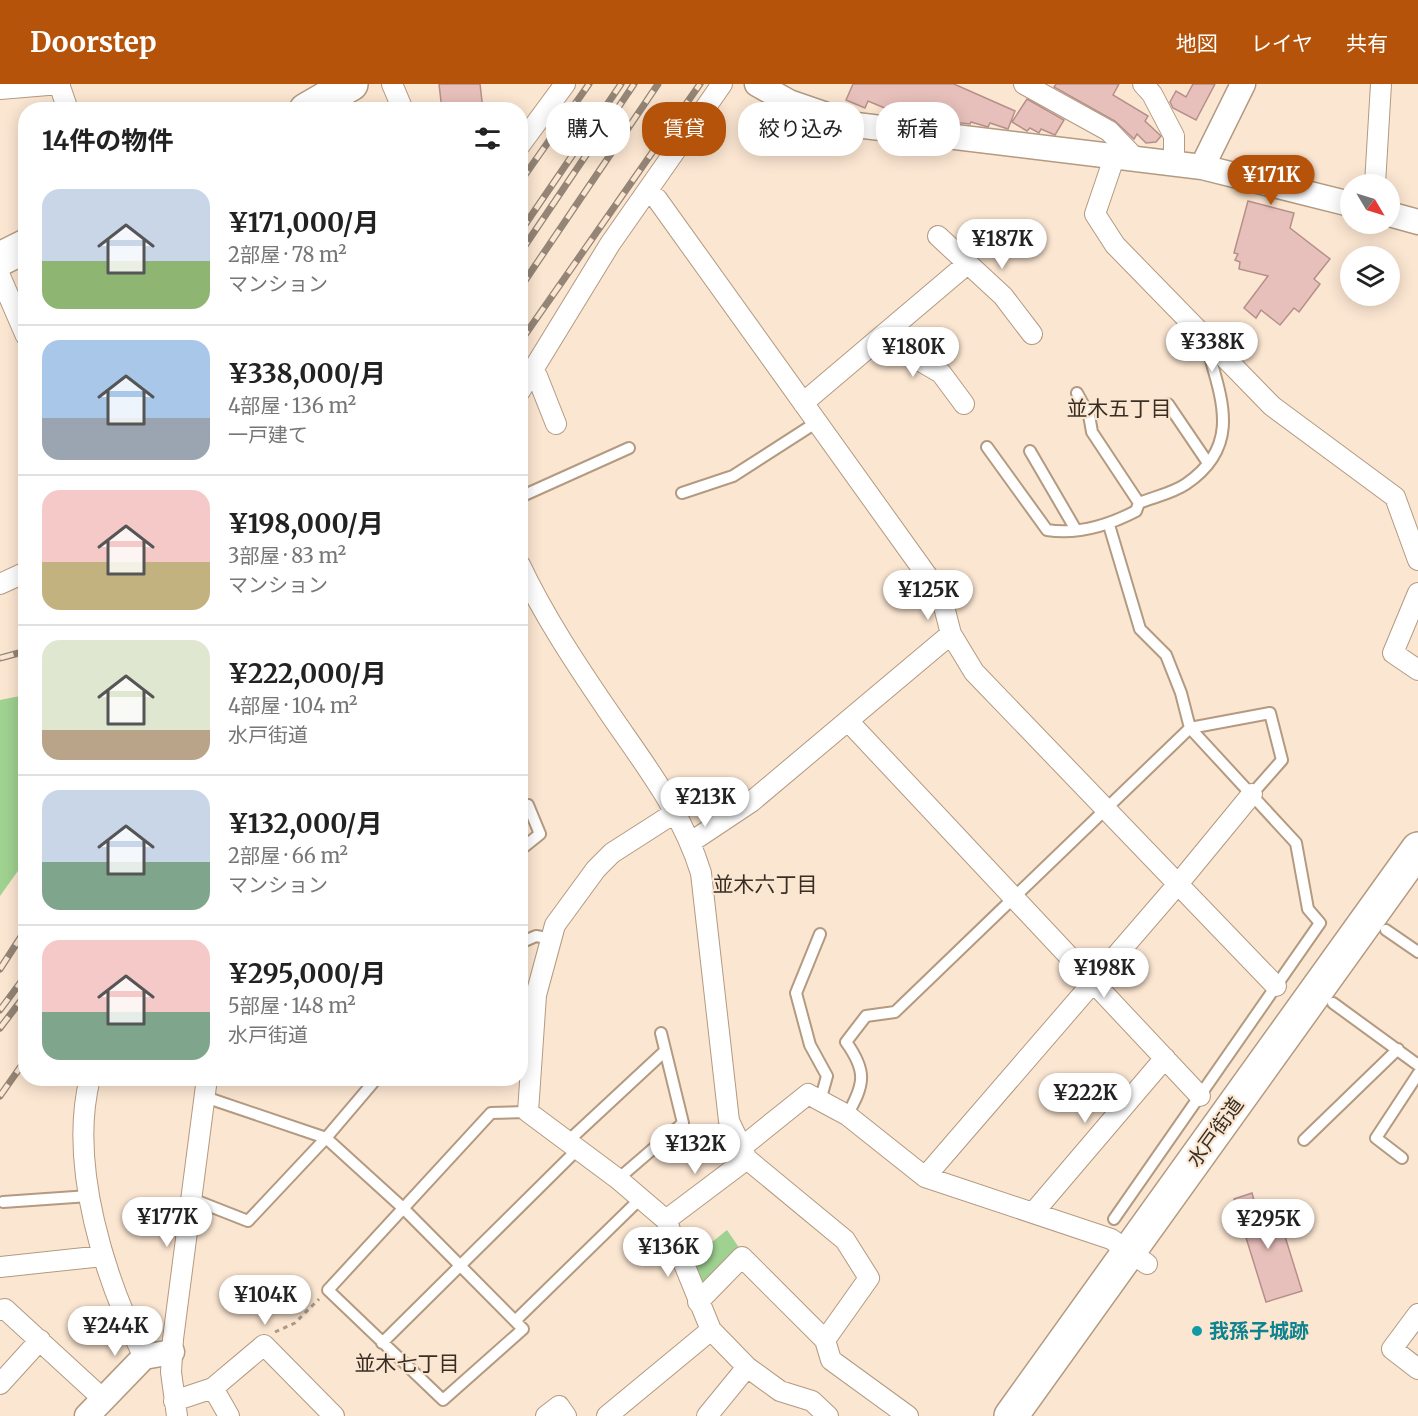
<!DOCTYPE html>
<html lang="ja">
<head>
<meta charset="utf-8">
<style>
	body { margin:0; font-family:Merriweather,"Noto Sans JP",serif; background:#f2f2f2; color:#222; height:100vh; display:flex; flex-direction:column; font-size:22px; white-space:nowrap }
	* { box-sizing:border-box; margin:0 }
	p { font-size:20px; color:#767676 }
	.icon { flex:none; width:33px; height:33px; fill:none; stroke:currentColor; stroke-width:2; stroke-linecap:round; stroke-linejoin:round }
	.map { position:relative; flex:1; overflow:hidden }
	.details { position:absolute; left:18px; top:18px; width:510px; height:984px; display:flex; flex-direction:column; background:#fff; border-radius:24px; box-shadow:0 3px 15px #0003 }
	.details>* { flex:none }
	.top-card { position:absolute; left:546px; top:18px; width:570px; height:54px; display:flex; gap:12px }
	.needle { width:39px; rotate:128deg }
	.controls { position:absolute; left:1340px; top:90px; display:grid; gap:12px }
	.controls a { display:grid; place-items:center; width:60px; height:60px; border-radius:50%; background:#fff; box-shadow:0 3px 15px #0003; font-size:30px }
	.price { position:absolute; translate:-50% -51px; padding:0 14px; border-radius:21px; background:#fff; color:#222; font-size:20px; line-height:39px; filter:drop-shadow(0 2px 3px #0008) }
	.price::after { content:''; position:absolute; left:50%; top:36px; width:18px; height:14px; margin-left:-9px; background:inherit; clip-path:polygon(0 0,100% 0,50% 100%) }
	.price.current { background:#b45309; color:#fff }
	ul { padding:0; list-style:none }
	li { display:flex; align-items:center; gap:18px; height:150px; padding:0 24px }
	li+li { border-top:2px solid #e0e0e0 }
	li span { display:grid; place-items:center; flex:none; width:168px; height:120px; border-radius:18px; color:#555 }
	li>.icon { margin-inline-start:auto }
	span .icon { width:72px; height:72px; fill:#fffc; stroke-width:1 }
	li b { font-size:26px }
	h2 { display:flex; justify-content:space-between; align-items:center; height:72px; padding:0 24px; font-size:26px }
	.chip { padding:0 21px; border-radius:24px; background:#fff; box-shadow:0 3px 15px #0003; font-size:21px; line-height:54px }
	.chip.current { background:#b45309; color:#fff }
	header { display:flex; align-items:center; gap:36px; box-sizing:border-box; height:84px; padding:0 30px; background:#b45309; color:#fff }
	header strong { font-size:28px }
	nav { display:flex; gap:33px; margin-inline-start:auto; font-size:21px }
	.map>svg:first-child { display:block }
	.green { fill:#9fd190 }
	.building { fill:#e8c0bb; stroke:#b5908b; stroke-width:1.5 }
	.lines { fill:none; stroke-linecap:round; stroke-linejoin:round }
	.service-casing { stroke:#b39a81; stroke-width:14 }
	.minor-casing { stroke:#b39a81; stroke-width:22 }
	.tertiary-casing { stroke:#b39a81; stroke-width:27 }
	.trunk-casing { stroke:#b39a81; stroke-width:36 }
	.path { stroke:#aa9a89; stroke-width:3; stroke-dasharray:4.5 4.5; stroke-linecap:butt }
	.service { stroke:#fff; stroke-width:10 }
	.minor { stroke:#fff; stroke-width:20 }
	.tertiary { stroke:#fff; stroke-width:24 }
	.trunk { stroke:#fff; stroke-width:33 }
	.rail-casing { stroke:#948576; stroke-width:7 }
	.rail { stroke:#fbe6d1; stroke-width:4.5; stroke-dasharray:14; stroke-linecap:butt }
	.culture-dot { fill:#0f9aa8; stroke:#fbe6d1; stroke-width:2 }
	.labels { text-anchor:middle; stroke-width:4.5; stroke-linejoin:round; paint-order:stroke }
	.street-label { font-size:20px; fill:#382e24; stroke:#fbe6d1 }
	.culture-label { font-size:20px; font-weight:bold; fill:#0d838f; stroke:#fbe6d1; text-anchor:start }
	.neighbourhood-label { font-size:21px; fill:#382e24; stroke:#fbe6d1 }
</style>
</head>
<body>
<header>
<strong>Doorstep</strong>
<nav><a>地図</a><a>レイヤ</a><a>共有</a></nav>
</header>
<div class="map">
<svg width="1418" height="1332" viewBox="0 0 1418 1332">
	<rect width="100%" height="100%" fill="#fbe6d1"/>
	<path class="green" d="M 25,611 L 25,777 L 0,812 L 0,616 Z
		M 727,1146 L 740,1165 L 708,1199 L 698,1195 L 690,1176 Z"/>
	<path class="building" d="M 439,0 L 480,0 L 483,26 L 442,26 Z
		M 853,0 L 954,0 L 1015,27 L 1008,45 L 990,39 L 988,43 L 971,38 L 970,40 L 952,38 L 939,33 L 938,37 L 921,32 L 920,34 L 911,31 L 906,33 L 868,17 L 865,24 L 846,16 Z
		M 1056,0 L 1119,0 L 1113,11 L 1148,32 L 1145,37 L 1161,52 L 1156,58 L 1146,59 L 1137,50 L 1134,55 L 1115,37 L 1054,3 Z
		M 1193,0 L 1215,0 L 1196,36 L 1173,24 L 1170,18 L 1176,7 L 1186,13 Z
		M 1027,15 L 1064,36 L 1055,51 L 1041,45 L 1039,49 L 1030,44 L 1027,47 L 1012,38 Z
		M 1248,117 L 1294,129 L 1290,144 L 1330,175 L 1314,195 L 1320,200 L 1299,228 L 1294,224 L 1280,241 L 1261,226 L 1256,234 L 1244,224 L 1268,192 L 1239,185 L 1240,178 L 1235,176 L 1238,170 L 1234,169 Z
		M 1252,1109 L 1255,1120 L 1262,1118 L 1267,1134 L 1278,1130 L 1302,1207 L 1266,1218 L 1234,1115 Z"/>
	<g class="lines">
		<defs>
			<path id="service" d="M 1077,309 L 1089,331 L 1092,348 L 1139,419
				M 1168,320 L 1208,379
				M 987,363 L 1047,446 C 1079,451 1109,441 1136,427 L 1139,419 C 1154,413 1173,409 1186,400 C 1243,361 1221,314 1206,259
				M 1030,367 L 1076,446
				M 682,409 L 733,392 L 817,338
				M 520,413 L 629,364
				M 1109,441 L 1140,545 L 1166,571 L 1181,609 L 1190,644 L 1296,759 L 1308,825 L 1320,839 L 1114,1135
				M 520,722 L 528,721 L 540,750 L 520,766
				M 1386,846 L 1418,868
				M 820,850 L 796,909 L 810,961 L 827,992 L 820,1017
				M 520,859 L 536,852 L 552,855
				M 1333,919 L 1418,981
				M 205,1013 L 326,1054 L 403,1124 L 523,1245 L 443,1316 L 328,1206 L 491,1029 L 528,1028
				M 847,1031 C 865,1000 867,987 846,958 L 866,932 L 895,928 L 1190,644 L 1270,629 L 1282,676 L 1252,710
				M 1304,1056 L 1398,965
				M 566,1059 L 665,967
				M 1402,1074 L 1376,1054 L 1418,990
				M 618,1095 L 683,1039 L 661,949
				M 192,1115 L 248,1137 L 326,1054 L 377,994
				M 3,1118 L 89,1112
				M 515,1237 L 641,1114
				M 382,1259 L 578,1065"/>
			<path id="minor" d="M 59,0 L 68,26
				M 392,0 L 403,26
				M 1024,0 L 1109,47 L 1136,75
				M 1143,0 L 1152,10 L 1174,52 L 1174,79
				M 0,5 L 60,0
				M 520,61 L 565,0
				M 1114,74 L 1095,130 L 1115,161 L 1272,322 L 1395,413 L 1418,476
				M 1375,100 L 1381,0
				M 647,108 L 657,115 L 941,511 L 951,550 L 974,588 L 1276,902
				M 938,152 L 1003,212 L 1032,250
				M 0,192 L 26,252
				M 892,245 L 915,274 L 941,289 L 964,320
				M 533,289 L 537,292 L 556,340
				M 520,307 L 610,160 L 722,0
				M 803,319 L 967,180
				M 520,481 C 544,532 576,580 608,627 C 644,680 682,727 701,789 L 729,1037 L 747,1075 L 845,1156 L 869,1194 L 825,1256 L 831,1276 L 908,1332
				M 0,500 L 26,488
				M 1418,509 L 1393,569 L 1418,586
				M 849,638 L 1200,1012
				M 676,728 L 612,769 L 596,785 L 555,841 L 536,911 L 528,1028 L 618,1095 L 666,1136 L 711,1246 L 747,1283 L 780,1307 L 812,1317 L 828,1332
				M 691,758 L 751,718 L 951,550
				M 90,994 C 68,1081 105,1196 144,1273
				M 742,1063 L 808,1010 L 847,1031 L 925,1093 L 1111,1155 L 1147,1180
				M 925,1093 L 1178,800 L 1252,710
				M 1033,1129 L 1165,974
				M 666,1136 L 747,1075
				M 0,1183 L 103,1172
				M 698,1218 L 742,1173 L 825,1256
				M 0,1226 L 5,1225 L 103,1315
				M 1418,1230 L 1392,1265 L 1418,1285
				M 0,1300 L 40,1256
				M 213,1304 L 229,1332
				M 174,1317 L 213,1304 L 264,1261 L 334,1332
				M 177,1332 L 171,1288 L 173,1255 L 207,994
				M 546,1332 L 559,1322 L 566,1332
				M 607,1332 L 711,1246
				M 707,1332 L 747,1283"/>
			<path id="tertiary" d="M 757,0 L 789,18 L 856,41 L 1202,83 L 1350,120
				M 1202,83 L 1243,0
				M 1389,130 L 1418,138
				M 87,1332 L 144,1273 L 172,1268"/>
			<path id="trunk" d="M 306,26 L 351,0
				M 0,175 L 26,162
				M 1011,1332 L 1418,765"/>
		</defs>
		<use href="#service" class="service-casing"/>
		<use href="#minor" class="minor-casing"/>
		<use href="#tertiary" class="tertiary-casing"/>
		<use href="#trunk" class="trunk-casing"/>
		<path class="path" d="M 275,1248 L 295,1239 L 319,1215"/>
		<use href="#service" class="service"/>
		<use href="#minor" class="minor"/>
		<use href="#tertiary" class="tertiary"/>
		<use href="#trunk" class="trunk"/>
		<defs>
			<path id="rail" d="M 520,98 L 589,0
				M 520,148 L 621,0
				M 520,169 L 634,0
				M 520,204 L 658,0
				M 520,258 L 700,0
				M 0,574 L 26,567
				M 0,885 L 26,845
				M 0,926 L 26,891
				M 0,944 L 26,910
				M 0,1012 L 26,975"/>
		</defs>
		<use href="#rail" class="rail-casing"/>
		<use href="#rail" class="rail"/>
	</g>
	<circle class="culture-dot" cx="1197" cy="1247" r="6"/>
	<g class="labels">
		<g class="street-label">
			<text transform="translate(1215 1048) rotate(-54)" y="7">水戸街道</text>
		</g>
		<g class="culture-label">
			<text x="1209" y="1254">我孫子城跡</text>
		</g>
		<g class="neighbourhood-label">
			<text x="1119" y="332">並木五丁目</text>
			<text x="765" y="808">並木六丁目</text>
			<text x="407" y="1287">並木七丁目</text>
		</g>
	</g>
</svg>
<div class="controls">
<a><svg class="needle" viewBox="-14 -14 28 28"><path d="M0-13l5 13h-10z" fill="#e53935"/><path d="M0 13l5-13h-10z" fill="#767676"/></svg></a>
<a><svg class="icon" aria-label="layers" viewBox="0 0 24 24"><path d="M12 4l9 5-9 5-9-5zM3 14l9 5 9-5"/></svg></a>
</div>
<b class="price current" style="left:1271px;top:122px">¥171K</b>
<b class="price" style="left:1002px;top:186px">¥187K</b>
<b class="price" style="left:1212px;top:289px">¥338K</b>
<b class="price" style="left:913px;top:294px">¥180K</b>
<b class="price" style="left:928px;top:537px">¥125K</b>
<b class="price" style="left:705px;top:744px">¥213K</b>
<b class="price" style="left:1104px;top:915px">¥198K</b>
<b class="price" style="left:1085px;top:1040px">¥222K</b>
<b class="price" style="left:695px;top:1091px">¥132K</b>
<b class="price" style="left:167px;top:1164px">¥177K</b>
<b class="price" style="left:1268px;top:1166px">¥295K</b>
<b class="price" style="left:668px;top:1194px">¥136K</b>
<b class="price" style="left:265px;top:1242px">¥104K</b>
<b class="price" style="left:115px;top:1273px">¥244K</b>
<div class="top-card">
<a class="chip">購入</a>
<a class="chip current">賃貸</a>
<a class="chip">絞り込み</a>
<a class="chip">新着</a>
</div>
<section class="details">
<h2>14件の物件<svg class="icon" aria-label="filters" viewBox="0 0 24 24"><path d="M4 7h16M4 17h16"/><circle cx="9" cy="7" r="2"/><circle cx="15" cy="17" r="2"/></svg></h2>
<ul>
<li><span style="background:linear-gradient(#c9d6e8 60%,#8fb573 0)"><svg class="icon" aria-label="home" viewBox="0 0 24 24"><path d="M3 11l9-7 9 7M6 9v11h12V9"/></svg></span><div><b>¥171,000/月</b><p>2部屋 · 78 m²</p><p>マンション</p></div></li>
<li><span style="background:linear-gradient(#a9c7e8 65%,#9aa5b1 0)"><svg class="icon" aria-label="home" viewBox="0 0 24 24"><path d="M3 11l9-7 9 7M6 9v11h12V9"/></svg></span><div><b>¥338,000/月</b><p>4部屋 · 136 m²</p><p>一戸建て</p></div></li>
<li><span style="background:linear-gradient(#f6c9c9 60%,#c2b280 0)"><svg class="icon" aria-label="home" viewBox="0 0 24 24"><path d="M3 11l9-7 9 7M6 9v11h12V9"/></svg></span><div><b>¥198,000/月</b><p>3部屋 · 83 m²</p><p>マンション</p></div></li>
<li><span style="background:linear-gradient(#dfe7d0 75%,#b9a48a 0)"><svg class="icon" aria-label="home" viewBox="0 0 24 24"><path d="M3 11l9-7 9 7M6 9v11h12V9"/></svg></span><div><b>¥222,000/月</b><p>4部屋 · 104 m²</p><p>水戸街道</p></div></li>
<li><span style="background:linear-gradient(#c9d6e8 60%,#7fa58c 0)"><svg class="icon" aria-label="home" viewBox="0 0 24 24"><path d="M3 11l9-7 9 7M6 9v11h12V9"/></svg></span><div><b>¥132,000/月</b><p>2部屋 · 66 m²</p><p>マンション</p></div></li>
<li><span style="background:linear-gradient(#f6c9c9 60%,#7fa58c 0)"><svg class="icon" aria-label="home" viewBox="0 0 24 24"><path d="M3 11l9-7 9 7M6 9v11h12V9"/></svg></span><div><b>¥295,000/月</b><p>5部屋 · 148 m²</p><p>水戸街道</p></div></li>
</ul>
</section>
</div>
</body>
</html>
